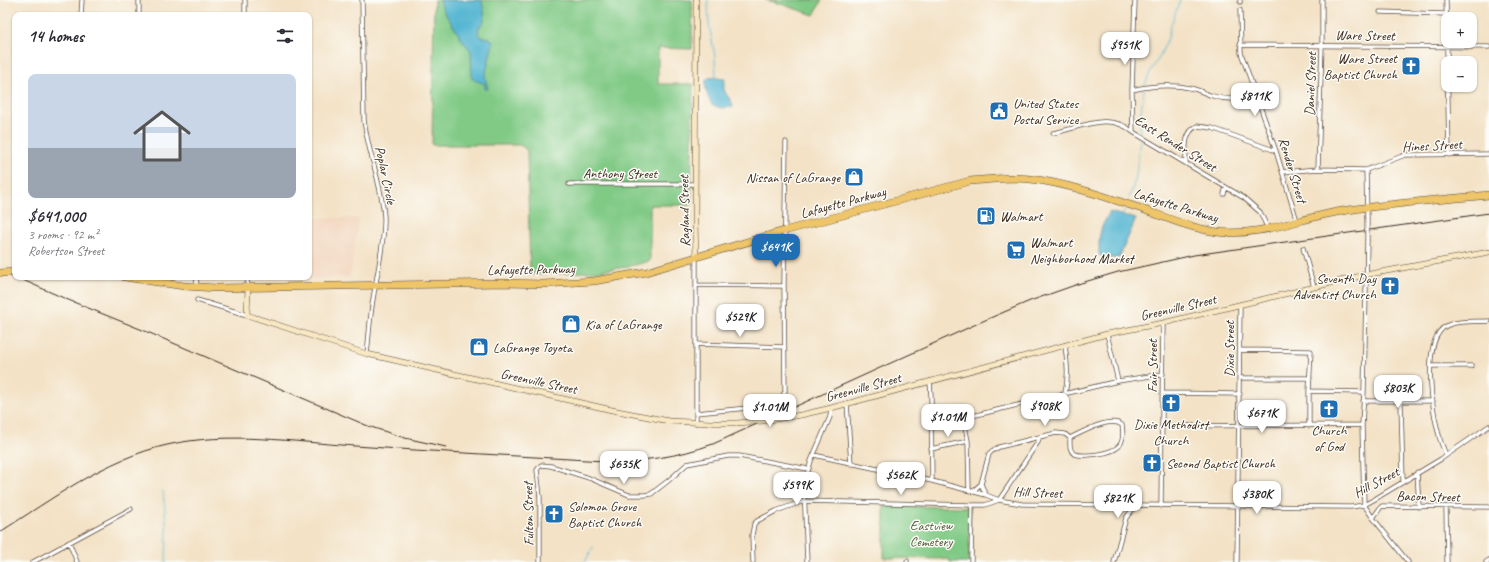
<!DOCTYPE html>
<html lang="en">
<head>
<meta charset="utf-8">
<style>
	body { margin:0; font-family:Caveat,sans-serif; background:#f7f7f7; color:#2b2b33; height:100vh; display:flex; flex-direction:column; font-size:15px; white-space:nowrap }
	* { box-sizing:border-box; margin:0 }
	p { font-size:13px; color:#7c7c81 }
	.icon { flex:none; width:22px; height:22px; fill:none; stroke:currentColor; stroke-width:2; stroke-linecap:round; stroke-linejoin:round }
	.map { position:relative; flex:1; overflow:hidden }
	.drawer { position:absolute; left:12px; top:12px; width:300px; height:268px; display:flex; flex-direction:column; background:#fff; border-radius:8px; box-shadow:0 1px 3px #0004 }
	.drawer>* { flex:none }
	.buttons { position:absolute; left:1441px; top:12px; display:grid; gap:8px }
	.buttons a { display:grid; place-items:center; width:36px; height:36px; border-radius:8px; background:#fff; box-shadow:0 1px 3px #0004; font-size:20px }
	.price { position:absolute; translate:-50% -34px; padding:0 9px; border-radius:8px; background:#fff; color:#222; font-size:13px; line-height:26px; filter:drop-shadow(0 1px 2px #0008) }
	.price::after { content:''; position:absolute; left:50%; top:24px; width:12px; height:9px; margin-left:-6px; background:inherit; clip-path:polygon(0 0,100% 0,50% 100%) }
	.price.current { background:#1f6fb2; color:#fff }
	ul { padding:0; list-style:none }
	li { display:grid; align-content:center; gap:8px; height:212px; padding:0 16px }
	li span { display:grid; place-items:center; height:124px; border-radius:8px; color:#555 }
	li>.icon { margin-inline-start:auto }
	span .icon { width:72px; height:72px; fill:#fffc; stroke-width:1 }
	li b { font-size:17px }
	h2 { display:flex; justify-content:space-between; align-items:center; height:48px; padding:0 16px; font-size:17px }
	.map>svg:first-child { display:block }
	.built { fill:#f2d5bd }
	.green { fill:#81ca86; stroke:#5e7a52 }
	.water { fill:#54b6d2; stroke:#487078 }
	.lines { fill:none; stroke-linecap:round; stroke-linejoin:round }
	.stream { stroke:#54b6d2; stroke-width:1 }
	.street-casing { stroke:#574637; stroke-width:5 }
	.secondary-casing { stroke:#574637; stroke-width:6 }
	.highway-casing { stroke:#574637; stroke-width:8 }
	.street { stroke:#fff; stroke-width:3.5 }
	.secondary { stroke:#f8e8c3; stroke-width:5 }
	.highway { stroke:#eec569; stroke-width:7 }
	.rail { stroke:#3b2a1e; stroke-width:1 }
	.street-bridge-casing { stroke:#574637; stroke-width:5; stroke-linecap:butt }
	.secondary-bridge-casing { stroke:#574637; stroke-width:6; stroke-linecap:butt }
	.highway-bridge-casing { stroke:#574637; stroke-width:8; stroke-linecap:butt }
	.street-bridge { stroke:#fff; stroke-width:3.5 }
	.secondary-bridge { stroke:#f8e8c3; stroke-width:5 }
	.highway-bridge { stroke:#eec569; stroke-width:7 }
	.labels { text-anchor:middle; stroke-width:3; stroke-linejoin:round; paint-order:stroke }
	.street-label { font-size:14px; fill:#3b2a1e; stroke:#fdfcf7 }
	.poi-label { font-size:14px; fill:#3b2a1e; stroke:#fdfcf7; text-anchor:start }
	.park-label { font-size:14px; fill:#505a3d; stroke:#fdfcf7 }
</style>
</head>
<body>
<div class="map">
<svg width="1489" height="562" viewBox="0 0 1489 562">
	<rect width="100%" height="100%" fill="#fdfcf7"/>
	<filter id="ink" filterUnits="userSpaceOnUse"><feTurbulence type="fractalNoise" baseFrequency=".025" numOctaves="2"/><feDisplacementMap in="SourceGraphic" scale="8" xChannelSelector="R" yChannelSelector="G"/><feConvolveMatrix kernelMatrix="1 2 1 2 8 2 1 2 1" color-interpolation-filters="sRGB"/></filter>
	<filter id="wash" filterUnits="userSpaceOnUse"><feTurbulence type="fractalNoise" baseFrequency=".012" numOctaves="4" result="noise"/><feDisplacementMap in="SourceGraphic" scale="16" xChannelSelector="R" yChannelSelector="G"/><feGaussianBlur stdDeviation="0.9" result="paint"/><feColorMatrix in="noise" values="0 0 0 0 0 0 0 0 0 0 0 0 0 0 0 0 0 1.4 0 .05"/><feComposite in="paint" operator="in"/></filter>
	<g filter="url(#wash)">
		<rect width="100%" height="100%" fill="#f3e2c6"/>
		<path class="built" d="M 309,218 L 359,218 L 350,277 L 286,279 L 286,277 L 309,277 Z"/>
		<path class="green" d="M 434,0 L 692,0 L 692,49 L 658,48 L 658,84 L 693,84 L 691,205 L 650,205 L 650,261 C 610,273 571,273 530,274 L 527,150 L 520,145 L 432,145 Z
			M 766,0 L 822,0 L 814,15 L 778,3 Z
			M 884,506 L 970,507 L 969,562 L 950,562 L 949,559 L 884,558 Z"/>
		<path class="water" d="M 440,0 L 482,0 C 483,10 488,21 479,27 L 478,33 L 481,37 L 490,38 L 493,42 L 485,77 L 488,89 L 485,89 L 485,84 L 472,79 L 471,51 L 463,41 L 443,10 Z
			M 710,77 L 725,79 C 720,95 732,96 733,107 L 721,108 L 712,105 C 708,98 704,87 706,80 Z
			M 1110,212 L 1136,219 L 1119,258 C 1114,258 1106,259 1102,257 C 1098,255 1099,252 1099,249 C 1099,232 1101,226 1110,212 Z"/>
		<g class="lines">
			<path class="stream" d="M 708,0 L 709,24 L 715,57 L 716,77
				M 1145,85 L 1151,70 L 1159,58 L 1168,38 L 1170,28 L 1180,0
				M 1140,133 L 1140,119 L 1144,90
				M 1129,198 L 1136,177 L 1140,139
				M 1123,215 L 1124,210
				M 163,491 L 167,531 L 166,562
				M 585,562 L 593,547"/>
		</g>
	</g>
	<g filter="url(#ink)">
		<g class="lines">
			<defs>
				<path id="street" d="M 245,0 L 245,15
					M 362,0 L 364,120 C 368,153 382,184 384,217 C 385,240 377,275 373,299 C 370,317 369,336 367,354
					M 1446,0 L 1449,155
					M 1240,2 L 1240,0
					M 1240,10 L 1241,53 L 1276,151 L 1297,221
					M 1380,12 L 1446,14
					M 81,15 L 82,0
					M 139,15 L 139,0
					M 1240,45 L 1489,47
					M 1132,90 C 1151,86 1171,84 1190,88 C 1198,89 1205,94 1213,96 C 1228,101 1241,99 1255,96
					M 1133,132 L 1132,90 L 1135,0
					M 1053,133 C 1080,128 1109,111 1133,132 L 1244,198 L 1260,212 L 1268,229
					M 1186,163 C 1186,150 1183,133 1197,126 L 1212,128 L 1276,151
					M 1318,169 L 1322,45 L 1322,0
					M 1366,170 L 1367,217
					M 1283,172 L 1318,169 L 1366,170 L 1405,155 L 1489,154
					M 569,184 L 695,184
					M 1224,194 L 1226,187
					M 1367,241 L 1364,392 L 1362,425 L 1364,505 L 1373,518 L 1408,562
					M 1303,248 L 1314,287
					M 247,277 L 248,288
					M 696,285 L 784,286
					M 196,287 L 197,277
					M 197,300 L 247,315
					M 1107,334 L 1118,381
					M 696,344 L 784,347
					M 1240,350 L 1311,351 L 1309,391 L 1309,426
					M 1431,366 L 1472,366
					M 1240,378 L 1310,378
					M 930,381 L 931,396 L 932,481
					M 1309,391 L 1364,392
					M 1065,393 C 1069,377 1067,362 1065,345
					M 1163,393 L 1240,394
					M 1363,401 L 1433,401
					M 1401,402 L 1403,482
					M 847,403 L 851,464
					M 696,413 L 770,406 L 778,402 L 782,398 L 785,391 L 784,282 L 786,142
					M 696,423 L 696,258
					M 1162,426 L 1362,425
					M 931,449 L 968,441
					M 814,455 L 932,481 L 986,495 L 999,500 L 1022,504 L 1351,507 L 1364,505 L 1375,499 L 1441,459 L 1489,426
					M 1446,455 C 1444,449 1440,442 1439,435 C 1432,411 1421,340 1446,326 C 1458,320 1476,322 1489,321
					M 1417,472 L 1419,507
					M 969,490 L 968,441 L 965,426 L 965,420 L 968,417 L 1118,381 L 1163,374
					M 973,491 L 981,484
					M 986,495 L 981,484 L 989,454 L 992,451 L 999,447 L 1056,433 L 1065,434 L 1070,438 C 1070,444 1069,450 1074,454 C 1084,457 1112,454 1119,446 C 1124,441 1123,431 1122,425 C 1109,416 1083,432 1070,438
					M 999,500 L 1038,442 L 1039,437
					M 1161,506 L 1163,323
					M 1446,507 L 1447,562
					M 1373,518 L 1380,508 L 1382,506 L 1489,507
					M 69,542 L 77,562
					M 33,562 L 131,509
					M 540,562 L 540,497 L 537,470 L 541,465 L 551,466 L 589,478 L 629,495 L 645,495 L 651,494 L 668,481 L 687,464 L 728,456 L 739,456 L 808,469
					M 753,562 L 752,535 L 754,524 L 757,521 L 776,511 L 804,501 L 972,505 L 985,505 L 999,500
					M 807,562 L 804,485 L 811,461 L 830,417 L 831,408
					M 907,562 L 907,561
					M 971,562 L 972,505
					M 1114,562 L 1126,518 L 1135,506
					M 1237,562 L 1240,305
					M 1486,562 L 1489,560"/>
				<path id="secondary" d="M 696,258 L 695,223 L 696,0
					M 248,288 L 247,315 L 367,354 L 612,410 L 669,421 L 711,423 L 737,423
					M 801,415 L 831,408 L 1107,334 L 1163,323 L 1365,275 L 1489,252"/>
				<path id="highway" d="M 125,277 L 184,286 L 217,288 L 505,283 L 543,284 L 594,281 L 646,272 L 784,231 L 970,181 C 985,180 1001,178 1015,178 C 1054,179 1097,194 1133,206 C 1161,215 1188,228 1217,232 C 1259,237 1300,218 1342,211 C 1390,203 1440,200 1489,195"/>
			</defs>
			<use href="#street" class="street-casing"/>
			<use href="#secondary" class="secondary-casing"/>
			<use href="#highway" class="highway-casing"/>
			<use href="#street" class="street"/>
			<use href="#secondary" class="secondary"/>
			<use href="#highway" class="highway"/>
			<path class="rail" d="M 0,270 L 19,281
				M 16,277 L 66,299 L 145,331 L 368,426 L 405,438 L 446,447
				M 0,532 C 52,499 105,459 167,445 C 228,431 293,442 355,446 C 438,452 521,456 604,461 C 642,462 677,457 713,444 L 983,321 L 1030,301 L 1081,283 L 1118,272 L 1194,255 L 1489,213"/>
			<defs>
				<path id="street-bridge" d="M 1367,241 L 1367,217"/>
				<path id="secondary-bridge" d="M 737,423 L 763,421 L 801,415"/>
				<path id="highway-bridge" d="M 0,273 L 15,272"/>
			</defs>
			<use href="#street-bridge" class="street-bridge-casing"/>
			<use href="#secondary-bridge" class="secondary-bridge-casing"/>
			<use href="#highway-bridge" class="highway-bridge-casing"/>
			<use href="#street-bridge" class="street-bridge"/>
			<use href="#secondary-bridge" class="secondary-bridge"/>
			<use href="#highway-bridge" class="highway-bridge"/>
		</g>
	</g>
	<defs>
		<symbol id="church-square" viewBox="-11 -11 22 22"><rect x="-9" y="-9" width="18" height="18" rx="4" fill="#1f6fb2" stroke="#fdfcf7"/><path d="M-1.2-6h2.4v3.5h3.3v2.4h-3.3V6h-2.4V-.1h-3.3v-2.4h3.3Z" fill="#fff"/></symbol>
		<symbol id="civic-square" viewBox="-11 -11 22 22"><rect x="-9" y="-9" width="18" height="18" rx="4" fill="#1f6fb2" stroke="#fdfcf7"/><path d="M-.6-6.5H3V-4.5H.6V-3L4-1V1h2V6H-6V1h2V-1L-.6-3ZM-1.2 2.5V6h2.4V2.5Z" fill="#fff"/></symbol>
		<symbol id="shop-square" viewBox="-11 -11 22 22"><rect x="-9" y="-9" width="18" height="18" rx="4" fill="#1f6fb2" stroke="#fdfcf7"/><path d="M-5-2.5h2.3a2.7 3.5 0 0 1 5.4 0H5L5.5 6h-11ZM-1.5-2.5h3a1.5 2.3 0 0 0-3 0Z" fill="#fff"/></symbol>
		<symbol id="fuel-square" viewBox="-11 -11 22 22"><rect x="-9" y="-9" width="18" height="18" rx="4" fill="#1f6fb2" stroke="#fdfcf7"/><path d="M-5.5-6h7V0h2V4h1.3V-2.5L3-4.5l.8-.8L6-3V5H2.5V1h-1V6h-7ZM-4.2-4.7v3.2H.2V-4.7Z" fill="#fff"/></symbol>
		<symbol id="supermarket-square" viewBox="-11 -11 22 22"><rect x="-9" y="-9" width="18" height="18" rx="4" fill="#1f6fb2" stroke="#fdfcf7"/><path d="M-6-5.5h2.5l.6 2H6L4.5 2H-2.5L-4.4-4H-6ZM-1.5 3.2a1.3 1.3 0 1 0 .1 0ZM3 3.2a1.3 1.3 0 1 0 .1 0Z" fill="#fff"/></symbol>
	</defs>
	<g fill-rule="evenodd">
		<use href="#church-square" x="1400" y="55" width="22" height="22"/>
		<use href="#civic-square" x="988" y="100" width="22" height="22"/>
		<use href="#shop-square" x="843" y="166" width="22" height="22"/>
		<use href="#fuel-square" x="975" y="205" width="22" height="22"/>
		<use href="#supermarket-square" x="1005" y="239" width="22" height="22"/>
		<use href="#church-square" x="1379" y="275" width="22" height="22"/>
		<use href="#shop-square" x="560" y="313" width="22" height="22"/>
		<use href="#shop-square" x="468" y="336" width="22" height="22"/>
		<use href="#church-square" x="1160" y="392" width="22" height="22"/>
		<use href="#church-square" x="1318" y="398" width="22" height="22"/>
		<use href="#church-square" x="1141" y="452" width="22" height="22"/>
		<use href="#church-square" x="543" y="503" width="22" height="22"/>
	</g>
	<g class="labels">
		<g class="street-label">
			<text transform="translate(1365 35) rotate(1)" y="5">Ware Street</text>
			<text transform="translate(1310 84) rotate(-88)" y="5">Daniel Street</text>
			<text transform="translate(1176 143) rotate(32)" y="5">East Render Street</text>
			<text transform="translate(1432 145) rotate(-3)" y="5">Hines Street</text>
			<text transform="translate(1293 170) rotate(73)" y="5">Render Street</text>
			<text x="620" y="178">Anthony Street</text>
			<text transform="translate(386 175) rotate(78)" y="5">Poplar Circle</text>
			<text transform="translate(843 202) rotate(-15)" y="5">Lafayette Parkway</text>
			<text transform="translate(1176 205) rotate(17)" y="5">Lafayette Parkway</text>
			<text transform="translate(684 211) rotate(-91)" y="5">Ragland Street</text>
			<text transform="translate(531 269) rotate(-1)" y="5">Lafayette Parkway</text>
			<text transform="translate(1178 307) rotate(-13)" y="5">Greenville Street</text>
			<text transform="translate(1229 349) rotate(-90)" y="5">Dixie Street</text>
			<text transform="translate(1152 366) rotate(-90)" y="5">Fair Street</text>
			<text transform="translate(539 381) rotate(12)" y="5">Greenville Street</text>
			<text transform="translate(863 387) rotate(-15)" y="5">Greenville Street</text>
			<text transform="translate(1376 482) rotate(-28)" y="5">Hill Street</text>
			<text transform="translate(1038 492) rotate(2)" y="5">Hill Street</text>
			<text transform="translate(1428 496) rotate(1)" y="5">Bacon Street</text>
			<text transform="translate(528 514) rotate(-91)" y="5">Fulton Street</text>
		</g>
		<g class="poi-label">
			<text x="1397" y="63" text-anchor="end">Ware Street<tspan x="1397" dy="16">Baptist Church</tspan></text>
			<text x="1013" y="108">United States<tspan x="1013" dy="16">Postal Service</tspan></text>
			<text x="840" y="182" text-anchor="end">Nissan of LaGrange</text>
			<text x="1000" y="221">Walmart</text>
			<text x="1030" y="247">Walmart<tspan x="1030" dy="16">Neighborhood Market</tspan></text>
			<text x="1376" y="283" text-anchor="end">Seventh Day<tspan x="1376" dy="16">Adventist Church</tspan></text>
			<text x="585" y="329">Kia of LaGrange</text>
			<text x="493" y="352">LaGrange Toyota</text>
			<text x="1171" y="429" text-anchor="middle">Dixie Methodist<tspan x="1171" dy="16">Church</tspan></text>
			<text x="1329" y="435" text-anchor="middle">Church<tspan x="1329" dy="16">of God</tspan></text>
			<text x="1166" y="468">Second Baptist Church</text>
			<text x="568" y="511">Solomon Grove<tspan x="568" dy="16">Baptist Church</tspan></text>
		</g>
		<g class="park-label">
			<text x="931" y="530">Eastview<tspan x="931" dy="16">Cemetery</tspan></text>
		</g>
	</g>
</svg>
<div class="buttons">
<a>+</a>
<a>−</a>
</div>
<b class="price" style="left:1125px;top:66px">$951K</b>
<b class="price" style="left:1255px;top:117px">$811K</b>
<b class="price current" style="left:776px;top:268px">$641K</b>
<b class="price" style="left:740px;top:338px">$529K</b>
<b class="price" style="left:1398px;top:409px">$803K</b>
<b class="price" style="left:1045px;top:427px">$908K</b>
<b class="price" style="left:770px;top:428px">$1.01M</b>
<b class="price" style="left:1262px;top:434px">$671K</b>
<b class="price" style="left:948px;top:438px">$1.01M</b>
<b class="price" style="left:624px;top:485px">$635K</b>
<b class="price" style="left:901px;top:496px">$562K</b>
<b class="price" style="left:797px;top:506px">$599K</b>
<b class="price" style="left:1257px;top:515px">$380K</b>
<b class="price" style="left:1118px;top:519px">$821K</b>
<section class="drawer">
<h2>14 homes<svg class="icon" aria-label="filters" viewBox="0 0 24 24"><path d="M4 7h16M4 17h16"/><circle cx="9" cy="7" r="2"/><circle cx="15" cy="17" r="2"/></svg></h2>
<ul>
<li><span style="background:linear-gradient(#c9d6e8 60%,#9aa5b1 0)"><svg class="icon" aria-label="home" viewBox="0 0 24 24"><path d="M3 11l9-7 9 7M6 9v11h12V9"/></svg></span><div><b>$641,000</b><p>3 rooms · 92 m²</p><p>Robertson Street</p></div></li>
</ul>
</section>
</div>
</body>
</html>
